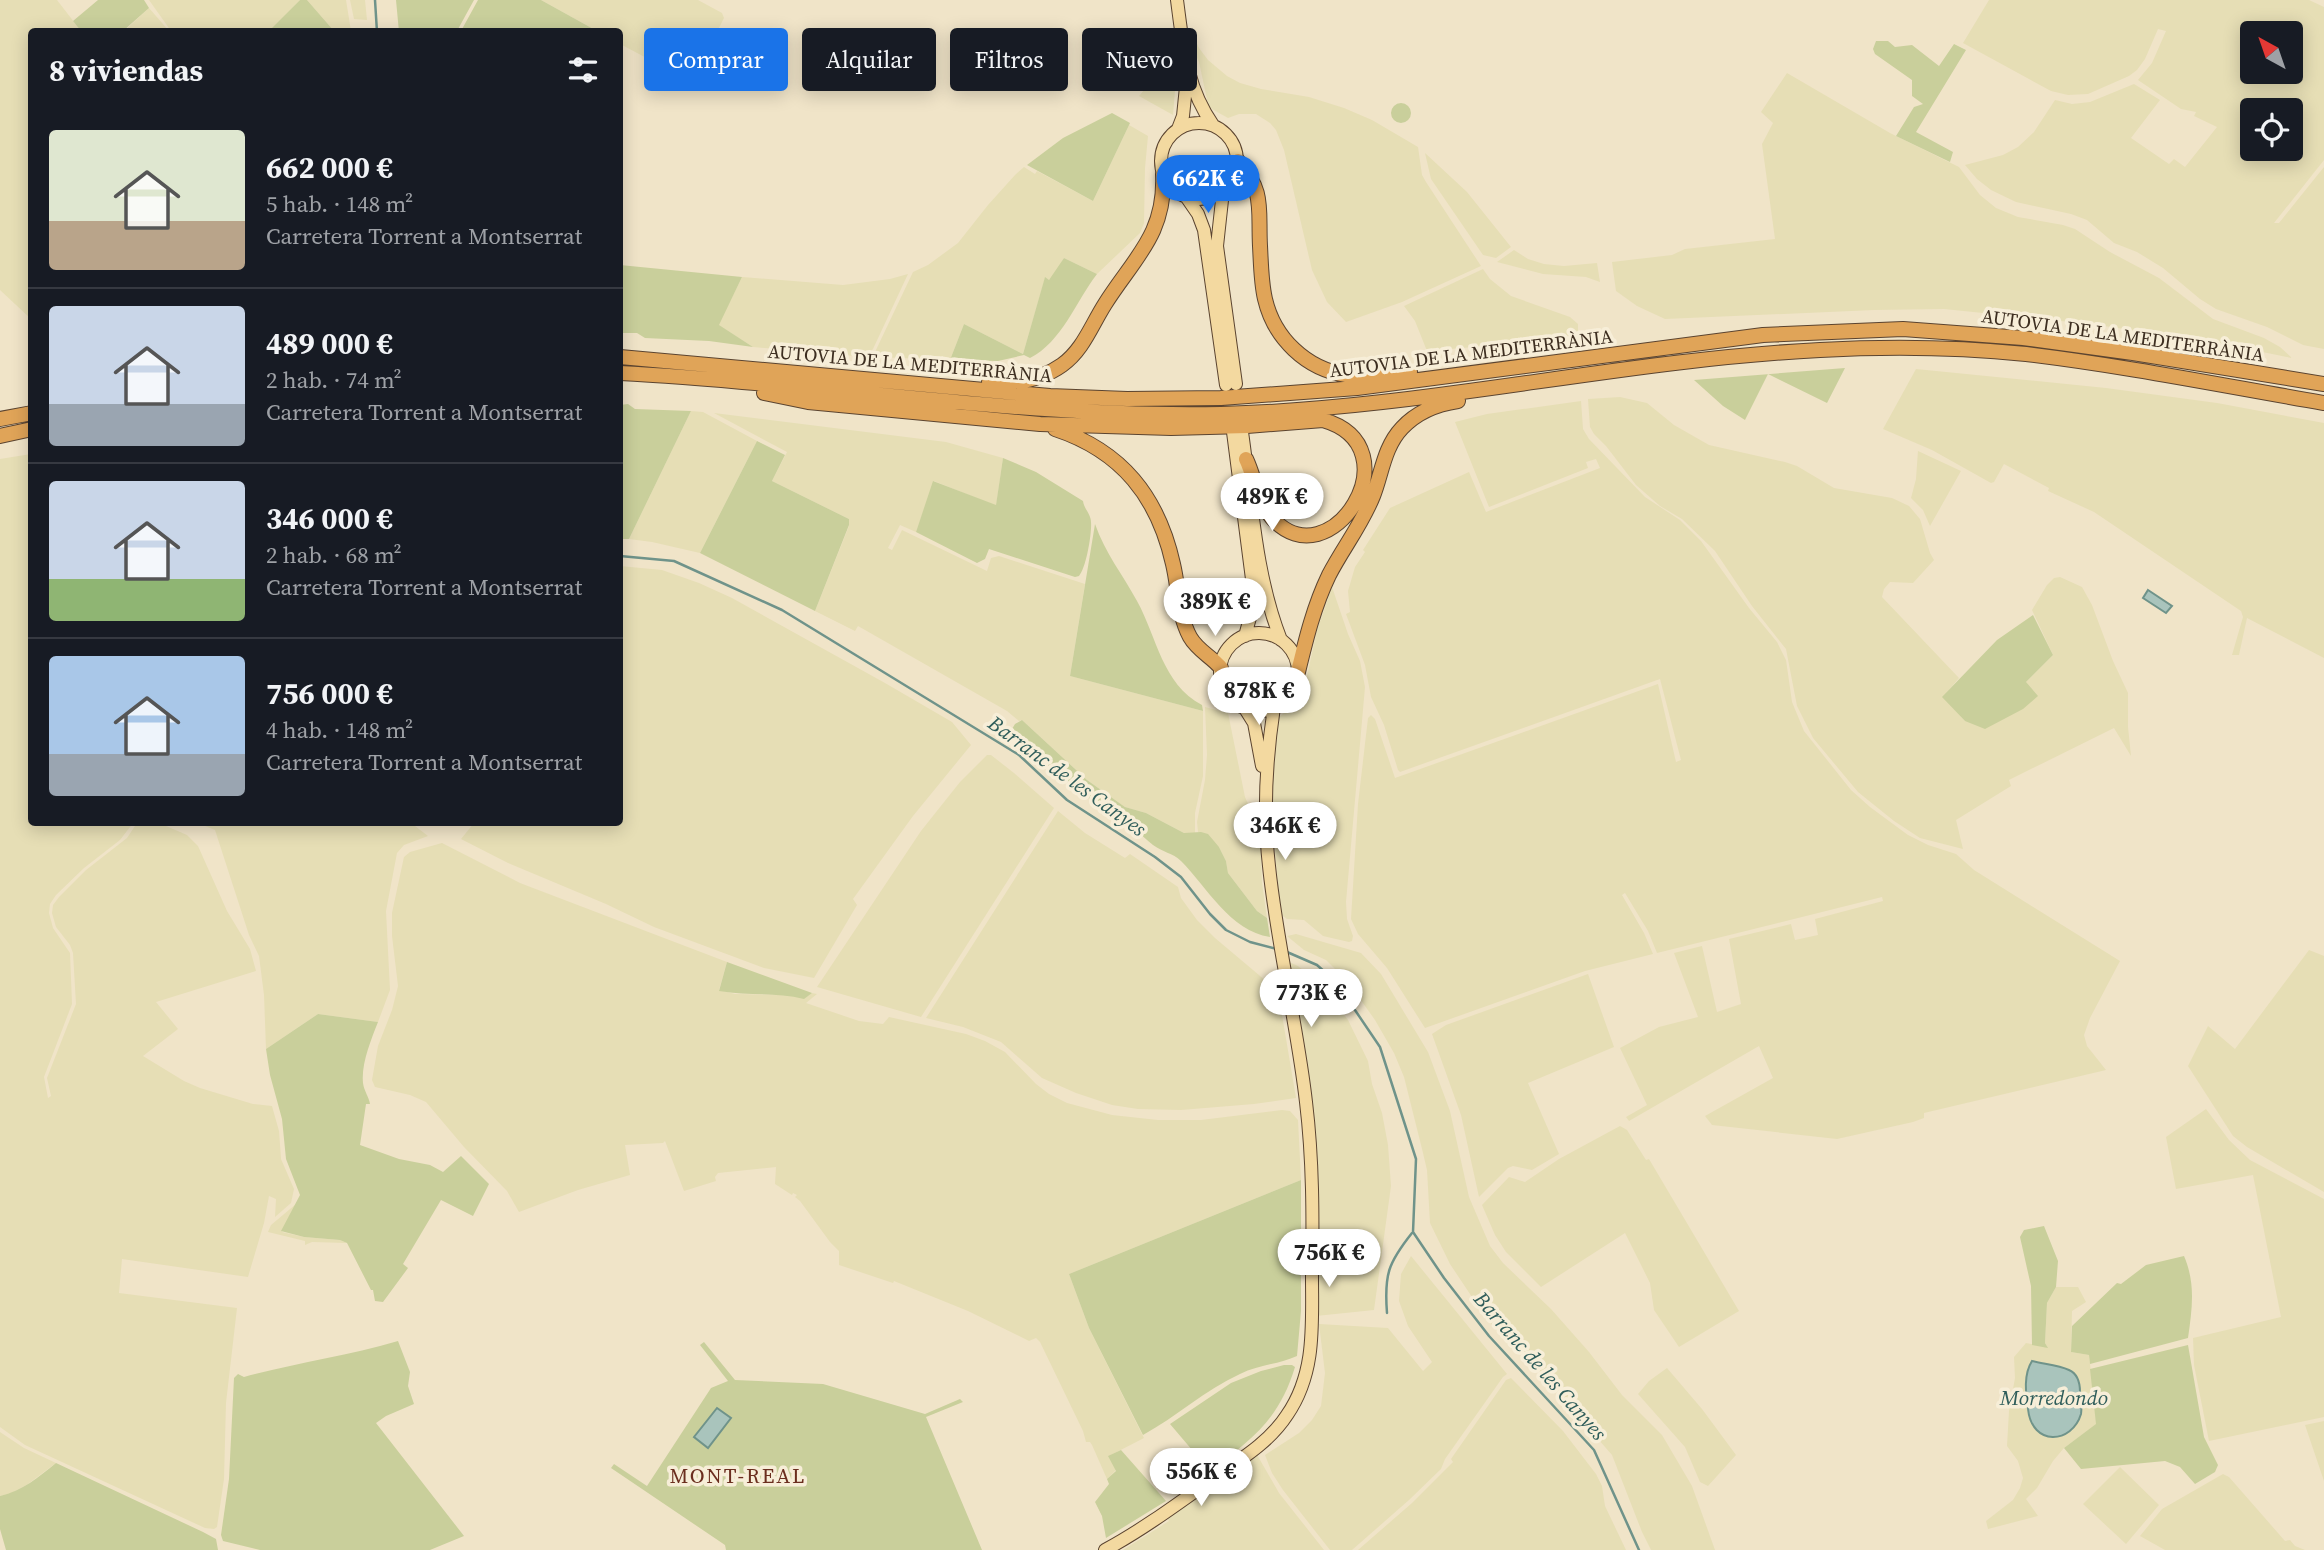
<!DOCTYPE html>
<html lang="es">
<head>
<meta charset="utf-8">
<style>
	body { margin:0; font-family:"Source Serif 4",serif; background:#242831; color:#f1f3f6; height:100vh; display:flex; flex-direction:column; font-size:26px; white-space:nowrap }
	* { box-sizing:border-box; margin:0 }
	p { font-size:23px; color:#9ea1a6 }
	.icon { flex:none; width:38px; height:38px; fill:none; stroke:currentColor; stroke-width:2; stroke-linecap:round; stroke-linejoin:round }
	.map { position:relative; flex:1; overflow:hidden }
	.details { position:absolute; left:28px; top:28px; width:595px; height:798px; display:flex; flex-direction:column; background:#171b24; border-radius:7px; box-shadow:0 4px 18px #0003 }
	.details>* { flex:none }
	.hud { position:absolute; left:644px; top:28px; width:665px; height:63px; display:flex; gap:14px }
	.needle { width:46px; rotate:320deg }
	.buttons { position:absolute; left:2240px; top:21px; display:grid; gap:14px }
	.buttons a { display:grid; place-items:center; width:63px; height:63px; border-radius:7px; background:#171b24; box-shadow:0 4px 18px #0003; font-size:35px }
	.price { position:absolute; translate:-50% -60px; padding:0 16px; border-radius:24px; background:#fff; color:#222; font-size:23px; line-height:46px; filter:drop-shadow(0 2px 4px #0008) }
	.price::after { content:''; position:absolute; left:50%; top:42px; width:21px; height:16px; margin-left:-10px; background:inherit; clip-path:polygon(0 0,100% 0,50% 100%) }
	.price.on { background:#1a73e8; color:#fff }
	ul { padding:0; list-style:none }
	li { display:flex; align-items:center; gap:21px; height:175px; padding:0 21px }
	li+li { border-top:2px solid #363941 }
	li span { display:grid; place-items:center; flex:none; width:196px; height:140px; border-radius:7px; color:#555 }
	li>.icon { margin-inline-start:auto }
	span .icon { width:84px; height:84px; fill:#fffc; stroke-width:1 }
	li b { font-size:30px }
	h2 { display:flex; justify-content:space-between; align-items:center; height:84px; padding:0 21px; font-size:30px }
	.tag { padding:0 24px; border-radius:7px; background:#171b24; box-shadow:0 4px 18px #0003; font-size:24px; line-height:63px }
	.tag.on { background:#1a73e8; color:#fff }
	.map>svg:first-child { display:block }
	.farmland { fill:#e6deb5; fill-rule:evenodd }
	.green { fill:#c9cf9b }
	.water { fill:#a9c4bc; stroke:#6f938a; stroke-width:2 }
	.lines { fill:none; stroke-linecap:round; stroke-linejoin:round }
	.stream { stroke:#6f938a; stroke-width:2.5 }
	.major-casing { stroke:#5b4430; stroke-width:14 }
	.highway-casing { stroke:#5b4430; stroke-width:16 }
	.major { stroke:#f3d9a0; stroke-width:12 }
	.highway { stroke:#e0a458; stroke-width:14 }
	.labels { text-anchor:middle; stroke-width:7; stroke-linejoin:round; paint-order:stroke }
	.street-label { font-size:19px; fill:#3d2e20; stroke:#f7eed8 }
	.water-label { font-size:21px; font-style:italic; fill:#2f5d5a; stroke:#f7eed8 }
	.neighbourhood-label { font-size:21px; letter-spacing:2px; fill:#6b2e1e; stroke:#f7eed8 }
</style>
</head>
<body>
<div class="map">
<svg width="2324" height="1550" viewBox="0 0 2324 1550">
	<rect width="100%" height="100%" fill="#f0e4c8"/>
	<path class="farmland" d="M 0,0 L 57,0 L 81,31 L 32,32 L 31,319 L 0,290 Z
		M 149,0 L 300,0 L 269,32 L 171,31 Z
		M 307,0 L 346,0 L 351,31 L 334,31 Z
		M 350,0 L 365,0 L 367,20 L 354,19 Z
		M 541,0 L 698,0 L 722,13 L 724,18 L 692,82 L 620,44 L 620,32 L 597,31 Z
		M 1989,0 L 2309,0 L 2324,7 L 2324,160 L 2274,223 L 2279,223 L 2324,167 L 2324,349 L 2303,345 L 2267,327 L 2216,309 L 2200,299 L 2163,268 L 2137,252 L 2114,243 L 2087,220 L 2071,214 L 2016,202 L 1991,190 L 1977,179 L 1965,165 L 2003,155 L 2018,147 L 2034,132 L 2055,100 L 2072,104 L 2090,102 L 2134,84 L 2160,100 L 2131,138 L 2169,164 L 2174,159 L 2185,167 L 2217,127 L 2194,116 L 2196,112 L 2181,109 L 2138,80 L 2152,63 L 2166,31 L 2158,29 L 2145,59 L 2137,70 L 2129,76 L 2088,94 L 2068,95 L 2051,91 L 1963,43 ZM 2252,33 L 2291,33 L 2291,72 L 2252,72 ZM 2291,110 L 2291,149 L 2252,149 L 2252,110 Z
		M 149,8 L 169,31 L 123,32 Z
		M 1188,29 L 1190,29 L 1199,48 L 1208,60 L 1227,76 L 1240,83 L 1261,89 L 1309,97 L 1344,108 L 1372,120 L 1418,147 L 1422,175 L 1426,182 L 1481,266 L 1402,302 L 1346,322 L 1327,302 L 1312,270 L 1284,150 L 1276,130 L 1270,123 L 1256,114 L 1239,114 L 1228,118 L 1210,108 L 1208,104 L 1199,62 L 1190,44 Z
		M 1787,73 L 1890,133 L 1959,167 L 1980,195 L 1996,208 L 2018,217 L 2063,225 L 2075,229 L 2110,252 L 2159,278 L 2213,319 L 2264,338 L 2280,347 L 2292,358 L 2209,341 L 2090,324 L 1944,309 L 1874,310 L 1665,319 L 1637,306 L 1616,291 L 1612,262 L 1672,255 L 1685,249 L 1775,239 L 1762,144 L 1773,123 L 1761,112 Z
		M 1156,76 L 1174,79 L 1175,91 L 1173,115 L 1139,96 Z
		M 1129,125 L 1148,136 L 1145,168 L 1144,223 L 1140,233 L 1097,274 L 1064,258 L 1053,277 L 1049,280 L 1045,278 L 1023,354 L 964,324 L 950,360 L 876,357 L 875,352 L 913,272 L 928,265 L 958,243 L 988,205 L 1015,175 L 1024,167 L 1035,174 L 1037,171 L 1093,201 Z
		M 1425,153 L 1467,192 L 1511,247 L 1496,258 L 1483,255 L 1431,179 Z
		M 1514,250 L 1528,259 L 1544,264 L 1564,266 L 1597,263 L 1600,282 L 1586,277 L 1543,274 L 1497,262 Z
		M 1483,269 L 1490,279 L 1511,296 L 1570,317 L 1578,324 L 1578,332 L 1572,336 L 1542,341 L 1427,351 L 1415,321 L 1404,306 Z
		M 908,274 L 873,349 L 866,357 L 753,347 L 718,325 L 742,277 L 843,285 L 890,279 Z
		M 1916,369 L 2106,388 L 2217,403 L 2324,423 L 2324,658 L 2247,618 L 2239,655 L 2232,655 L 2243,617 L 2241,611 L 2094,512 L 2048,491 L 2049,488 L 2004,464 L 1994,482 L 1991,483 L 1932,450 L 1883,429 Z
		M 1620,397 L 1647,403 L 1674,425 L 1709,445 L 1785,462 L 1797,466 L 1834,488 L 1892,498 L 1909,506 L 1920,519 L 1930,553 L 1934,560 L 1913,583 L 1890,582 L 1884,589 L 1882,597 L 1959,678 L 1943,697 L 1965,721 L 2026,682 L 2053,655 L 2032,610 L 2047,585 L 2054,578 L 2060,577 L 2082,587 L 2092,605 L 2113,661 L 2128,693 L 2128,727 L 2131,756 L 2114,728 L 2009,780 L 2011,786 L 1956,820 L 1963,849 L 1920,838 L 1894,821 L 1858,792 L 1813,738 L 1797,706 L 1786,649 L 1752,606 L 1715,551 L 1682,519 L 1660,506 L 1636,485 L 1606,446 L 1594,434 L 1590,427 L 1588,399 Z
		M 1581,401 L 1583,429 L 1589,439 L 1645,497 L 1680,520 L 1701,541 L 1749,608 L 1777,642 L 1786,660 L 1792,702 L 1804,731 L 1851,790 L 1870,807 L 1908,835 L 1928,845 L 1956,854 L 1974,870 L 2120,961 L 2090,1018 L 2084,1035 L 2087,1046 L 2106,1070 L 1924,1113 L 1924,1118 L 1913,1122 L 1837,1139 L 1712,1125 L 1705,1116 L 1773,1078 L 1759,1046 L 1629,1121 L 1626,1117 L 1647,1105 L 1620,1048 L 1659,1027 L 1698,1017 L 1674,953 L 1702,946 L 1717,1012 L 1741,1004 L 1729,939 L 1791,924 L 1795,940 L 1818,935 L 1815,919 L 1883,901 L 1882,897 L 1657,953 L 1648,931 L 1625,893 L 1622,895 L 1644,933 L 1653,954 L 1585,971 L 1425,1028 L 1387,968 L 1358,934 L 1351,919 L 1358,804 L 1368,718 L 1371,715 L 1375,719 L 1395,778 L 1658,684 L 1676,762 L 1681,760 L 1660,679 L 1400,772 L 1398,770 L 1384,725 L 1371,697 L 1365,665 L 1346,614 L 1350,612 L 1348,591 L 1355,567 L 1365,552 L 1363,550 L 1390,508 L 1469,472 L 1486,512 L 1600,468 L 1596,459 L 1586,462 L 1588,468 L 1489,507 L 1455,422 L 1487,414 Z
		M 691,411 L 703,412 L 757,441 L 700,553 L 652,542 L 629,539 Z
		M 714,413 L 946,442 L 1003,458 L 996,506 L 934,481 L 916,532 L 900,525 L 888,548 L 892,550 L 902,530 L 987,571 L 991,558 L 999,556 L 1085,584 L 1070,676 L 1203,711 L 1203,776 L 1195,813 L 1195,833 L 1184,833 L 1146,813 L 1125,807 L 1087,780 L 1022,720 L 1019,721 L 1007,711 L 858,626 L 855,631 L 815,611 L 849,526 L 849,519 L 772,481 L 787,452 Z
		M 1918,451 L 1961,471 L 1930,526 L 1923,510 L 1911,498 L 1916,479 Z
		M 31,454 L 32,822 L 133,823 L 120,840 L 84,868 L 56,895 L 50,904 L 49,913 L 53,928 L 70,953 L 72,1004 L 44,1077 L 48,1098 L 51,1096 L 47,1078 L 76,1004 L 73,953 L 70,945 L 56,927 L 52,913 L 53,905 L 59,897 L 86,870 L 127,838 L 137,823 L 159,823 L 187,835 L 198,846 L 227,911 L 250,949 L 256,971 L 156,1002 L 178,1029 L 143,1056 L 184,1081 L 200,1088 L 253,1104 L 272,1106 L 279,1131 L 281,1159 L 294,1189 L 291,1203 L 275,1217 L 276,1199 L 269,1196 L 264,1223 L 248,1277 L 122,1259 L 119,1293 L 237,1308 L 226,1403 L 224,1479 L 217,1527 L 214,1529 L 205,1528 L 25,1445 L 0,1427 L 0,459 Z
		M 620,566 L 662,570 L 699,583 L 732,598 L 885,683 L 952,722 L 971,745 L 913,816 L 853,899 L 857,905 L 814,978 L 764,968 L 654,927 L 606,904 L 508,863 L 461,839 L 474,823 L 620,822 Z
		M 1332,587 L 1348,634 L 1360,661 L 1365,687 L 1346,902 L 1347,919 L 1353,936 L 1352,941 L 1349,942 L 1323,936 L 1304,920 L 1287,919 L 1280,914 L 1270,786 L 1273,785 L 1274,748 L 1279,717 L 1294,705 L 1304,690 L 1317,630 Z
		M 1205,707 L 1228,713 L 1245,797 L 1260,831 L 1262,883 L 1267,918 L 1257,911 L 1228,873 L 1226,861 L 1219,847 L 1198,832 L 1197,822 L 1205,780 L 1207,755 Z
		M 987,755 L 991,755 L 1014,773 L 1054,808 L 921,1017 L 817,987 L 921,831 L 960,782 Z
		M 1058,811 L 1085,833 L 1125,858 L 1130,854 L 1178,887 L 1181,898 L 1197,920 L 1215,938 L 1278,991 L 1296,1098 L 1254,1104 L 1181,1110 L 1138,1109 L 1112,1105 L 1076,1093 L 1042,1078 L 1001,1042 L 963,1027 L 926,1018 Z
		M 198,823 L 411,823 L 428,836 L 404,845 L 397,853 L 386,911 L 390,990 L 378,1022 L 318,1014 L 266,1049 L 264,995 L 259,956 L 249,935 L 215,830 Z
		M 442,843 L 520,883 L 727,962 L 719,990 L 735,994 L 788,995 L 804,998 L 812,993 L 817,994 L 806,1003 L 859,1021 L 883,1024 L 889,1017 L 966,1034 L 985,1041 L 1005,1052 L 1036,1084 L 1049,1094 L 1067,1103 L 1112,1115 L 1158,1120 L 1201,1120 L 1282,1110 L 1290,1111 L 1298,1120 L 1301,1180 L 1069,1274 L 1089,1328 L 1144,1438 L 1109,1456 L 1116,1470 L 1107,1479 L 1092,1445 L 1090,1442 L 1086,1442 L 1083,1431 L 1040,1342 L 1036,1338 L 1029,1341 L 968,1311 L 894,1281 L 893,1283 L 839,1265 L 839,1251 L 830,1242 L 800,1201 L 795,1197 L 797,1195 L 793,1193 L 792,1195 L 775,1184 L 776,1167 L 718,1173 L 715,1177 L 716,1181 L 684,1191 L 665,1141 L 663,1143 L 625,1145 L 630,1175 L 578,1190 L 519,1212 L 507,1191 L 464,1147 L 426,1102 L 410,1095 L 375,1087 L 372,1080 L 378,1046 L 392,1010 L 398,986 L 392,936 L 392,913 L 404,857 L 410,852 Z
		M 1296,934 L 1361,953 L 1381,974 L 1428,1052 L 1450,1111 L 1469,1197 L 1490,1246 L 1503,1263 L 1551,1309 L 1589,1352 L 1622,1395 L 1662,1435 L 1692,1486 L 1715,1550 L 1651,1550 L 1642,1532 L 1612,1455 L 1526,1356 L 1509,1345 L 1486,1318 L 1450,1264 L 1430,1223 L 1427,1170 L 1423,1153 L 1404,1077 L 1394,1053 L 1375,1020 L 1348,982 L 1326,960 L 1304,950 L 1287,936 Z
		M 2309,950 L 2324,956 L 2324,1192 L 2247,1147 L 2233,1136 L 2188,1066 L 2208,1026 L 2235,1049 Z
		M 1289,962 L 1298,966 L 1324,988 L 1348,1020 L 1368,1061 L 1372,1084 L 1382,1113 L 1388,1145 L 1391,1186 L 1374,1310 L 1316,1316 L 1314,1126 Z
		M 1588,974 L 1614,1047 L 1528,1083 L 1559,1154 L 1532,1170 L 1513,1166 L 1508,1168 L 1479,1197 L 1461,1115 L 1432,1034 L 1446,1025 Z
		M 2206,1109 L 2229,1140 L 2250,1160 L 2324,1199 L 2324,1417 L 2209,1441 L 2194,1365 L 2193,1338 L 2281,1317 L 2253,1175 L 2176,1189 L 2166,1137 Z
		M 1620,1126 L 1627,1130 L 1646,1160 L 1649,1159 L 1739,1311 L 1679,1347 L 1654,1310 L 1650,1283 L 1625,1233 L 1541,1287 L 1506,1252 L 1495,1235 L 1482,1205 L 1509,1177 L 1525,1182 L 1559,1159 Z
		M 296,1204 L 282,1232 L 304,1237 L 340,1240 L 347,1243 L 312,1242 L 305,1245 L 305,1241 L 268,1232 L 271,1225 Z
		M 1411,1256 L 1507,1374 L 1503,1377 L 1445,1459 L 1441,1469 L 1409,1500 L 1352,1550 L 1330,1550 L 1283,1490 L 1272,1473 L 1265,1455 L 1299,1433 L 1312,1420 L 1321,1406 L 1325,1373 L 1319,1324 L 1388,1328 L 1423,1371 L 1432,1362 L 1408,1326 L 1399,1301 L 1401,1274 Z
		M 2056,1287 L 2078,1287 L 2086,1302 L 2072,1311 L 2071,1352 L 2089,1355 L 2097,1424 L 2064,1448 L 2053,1461 L 2037,1488 L 2026,1499 L 2038,1516 L 1988,1529 L 1986,1521 L 2013,1500 L 2020,1488 L 2023,1478 L 2018,1461 L 2007,1446 L 2009,1411 L 2015,1378 L 2014,1357 L 2026,1343 L 2047,1347 L 2045,1343 L 2047,1303 Z
		M 1667,1368 L 1702,1409 L 1736,1455 L 1708,1486 L 1700,1482 L 1685,1447 L 1638,1394 L 1649,1381 Z
		M 1511,1378 L 1563,1431 L 1596,1474 L 1602,1486 L 1605,1506 L 1626,1550 L 1358,1550 L 1412,1503 L 1453,1462 L 1451,1459 L 1506,1380 Z
		M 2324,1421 L 2324,1481 L 2305,1425 Z
		M 0,1432 L 24,1448 L 56,1463 L 28,1484 L 12,1493 L 0,1496 Z
		M 1256,1453 L 1279,1493 L 1324,1550 L 1123,1550 L 1169,1521 L 1166,1517 L 1218,1483 Z
		M 2120,1467 L 2159,1505 L 2126,1544 L 2083,1504 Z
		M 2223,1474 L 2229,1477 L 2285,1541 L 2290,1540 L 2295,1546 L 2305,1550 L 2165,1550 L 2140,1536 L 2162,1509 Z"/>
	<path class="green" d="M 98,0 L 144,0 L 149,8 L 123,31 L 81,31 L 73,21 Z
		M 300,0 L 307,0 L 334,31 L 269,31 Z
		M 396,0 L 474,0 L 457,31 L 399,32 Z
		M 478,0 L 541,0 L 597,31 L 461,31 Z
		M 1876,41 L 1888,41 L 1895,47 L 1912,45 L 1939,66 L 1954,44 L 1966,50 L 1916,132 L 1953,152 L 1950,162 L 1896,136 L 1914,107 L 1923,104 L 1912,96 L 1912,80 L 1875,54 L 1873,49 Z
		M1391 113a10 10 0 1 1 20 0a10 10 0 1 1-20 0Z
		M 1112,113 L 1130,123 L 1093,201 L 1027,165 L 1063,138 Z
		M 1064,258 L 1097,274 C 1076,301 1062,342 1030,358 L 1024,355 L 998,361 L 950,360 L 964,324 L 1023,354 L 1045,277 L 1049,280 Z
		M 620,265 L 742,277 L 719,325 L 753,347 L 709,341 L 645,338 L 637,333 L 620,333 Z
		M 1845,368 L 1827,403 L 1768,374 L 1745,420 L 1723,406 L 1694,380 Z
		M 628,404 L 635,409 L 691,411 L 629,539 L 620,539 L 620,405 Z
		M 757,441 L 785,455 L 772,481 L 849,519 L 849,525 L 815,611 L 700,553 Z
		M 1003,458 L 1036,472 L 1083,501 C 1084,509 1091,514 1091,522 C 1092,534 1086,568 1079,576 L 1075,577 L 989,549 L 985,559 L 977,563 L 916,532 L 933,481 L 996,505 Z
		M 1095,524 C 1105,553 1123,575 1137,601 C 1157,637 1162,684 1202,705 L 1203,711 L 1070,676 Z
		M 2033,615 L 2053,655 L 2026,682 L 2038,696 L 2023,709 L 1985,729 L 1965,721 L 1942,697 L 1997,640 Z
		M 1022,720 L 1087,780 L 1125,807 L 1146,813 L 1184,833 L 1201,832 L 1208,834 L 1219,847 L 1226,861 L 1228,873 L 1257,911 L 1267,918 L 1270,937 C 1230,931 1207,887 1181,861 C 1173,853 1162,852 1153,845 C 1141,835 1129,823 1115,815 C 1076,792 1041,764 1012,729 L 1015,724 Z
		M 727,962 L 812,993 L 804,999 C 776,992 747,996 719,991 Z
		M 318,1014 L 378,1022 C 371,1040 361,1064 363,1083 C 364,1091 369,1097 370,1104 L 366,1104 L 360,1145 L 399,1159 L 430,1165 L 443,1172 L 461,1156 L 489,1184 L 473,1216 L 441,1200 L 403,1264 L 408,1268 L 383,1302 L 375,1301 L 373,1290 L 371,1290 L 347,1243 L 340,1240 L 304,1237 L 281,1231 L 300,1195 L 286,1159 L 282,1119 L 270,1075 L 266,1049 Z
		M 1301,1180 L 1301,1311 L 1297,1356 C 1280,1364 1258,1365 1240,1374 C 1205,1390 1176,1417 1143,1435 L 1089,1328 L 1069,1274 Z
		M 2044,1226 L 2058,1261 L 2056,1287 L 2047,1303 L 2045,1343 L 2048,1348 L 2032,1345 L 2031,1286 L 2020,1237 L 2024,1230 Z
		M 2184,1256 C 2196,1284 2192,1309 2188,1338 L 2090,1364 L 2089,1355 L 2071,1352 L 2072,1326 L 2117,1283 L 2121,1284 L 2146,1265 Z
		M 398,1341 L 410,1372 L 408,1386 L 414,1404 L 386,1416 L 376,1423 L 464,1536 L 430,1550 L 260,1550 L 223,1541 L 221,1535 L 229,1479 L 234,1378 L 238,1374 L 244,1377 C 295,1363 347,1356 398,1341 Z
		M 704,1342 L 735,1380 L 823,1384 L 925,1414 L 960,1399 L 963,1402 L 926,1417 L 982,1550 L 726,1550 L 725,1545 L 611,1468 L 614,1464 L 647,1486 L 711,1388 L 728,1381 L 700,1345 Z
		M 2188,1345 L 2204,1437 L 2218,1465 L 2215,1472 L 2195,1484 L 2180,1467 L 2165,1461 L 2081,1469 L 2064,1448 L 2096,1424 L 2090,1369 Z
		M 1284,1365 L 1292,1365 L 1295,1367 C 1279,1420 1252,1439 1210,1471 L 1170,1424 L 1231,1383 L 1261,1371 Z
		M 1121,1450 L 1166,1501 L 1106,1538 L 1102,1516 L 1095,1502 L 1109,1484 L 1107,1479 L 1116,1471 L 1108,1456 Z
		M 56,1463 L 203,1532 L 216,1539 L 218,1550 L 6,1550 L 0,1529 L 0,1496 C 22,1491 39,1477 56,1463 Z"/>
	<path class="water" d="M 2148,590 L 2172,606 L 2166,613 L 2143,598 Z
		M 2032,1361 C 2043,1364 2058,1365 2069,1370 C 2078,1374 2080,1383 2080,1392 C 2081,1399 2082,1407 2081,1414 C 2072,1444 2032,1447 2028,1409 C 2026,1394 2023,1375 2032,1361 Z
		M 717,1408 L 731,1418 L 708,1448 L 694,1437 Z"/>
	<g class="lines">
		<path class="stream" d="M 375,0 L 377,32
			M 620,556 L 674,561 L 782,610 L 1019,755 L 1067,800 L 1155,857 L 1181,877 L 1210,914 L 1226,930 L 1250,942 L 1277,949
			M 1287,952 L 1317,965 L 1336,982 L 1380,1047 L 1416,1159 L 1413,1232 L 1444,1278 L 1489,1336 L 1594,1450 L 1639,1550
			M 1387,1313 C 1384,1275 1388,1263 1412,1233"/>
		<defs>
			<path id="major" d="M 1177,0 C 1183,45 1186,87 1213,125
				M1161 161a38 38 0 1 1 76 0a38 38 0 1 1-76 0Z
				M 1178,129 L 1183,116 L 1187,77
				M 1223,191 L 1217,246 L 1236,384
				M 1187,198 L 1198,214 L 1204,230 L 1226,385
				M 1233,432 L 1252,579 L 1251,614 L 1245,636
				M 1242,432 C 1252,501 1255,574 1281,640
				M1220 672a39 39 0 1 1 78 0a39 39 0 1 1-78 0Z
				M 1244,707 L 1254,723 L 1262,766
				M 1105,1550 C 1142,1530 1176,1505 1211,1480 C 1238,1461 1269,1443 1287,1415 C 1316,1373 1312,1325 1312,1277 C 1313,1218 1313,1160 1306,1102 C 1297,1023 1277,945 1269,866 C 1263,813 1266,760 1274,707"/>
			<path id="highway" d="M 1238,161 C 1265,192 1258,207 1260,246 C 1261,263 1261,282 1265,299 C 1274,338 1306,369 1346,375 C 1367,379 1389,375 1410,372
				M 620,357 L 1050,396 L 1127,399 L 1221,398 L 1357,388 L 1763,335 L 1903,329 L 2023,338 L 2133,353 L 2324,384
				M 620,373 C 820,383 1019,418 1221,414 C 1422,409 1619,360 1820,350 C 1888,346 1958,347 2026,354 C 2126,366 2225,386 2324,403
				M 989,382 C 1014,384 1041,380 1062,365 C 1083,350 1091,326 1105,304 C 1134,258 1166,234 1163,174
				M 764,393 L 808,402 L 1040,424 L 1171,428 L 1247,426 L 1323,420 C 1417,447 1330,583 1272,518 C 1257,501 1255,478 1246,459
				M 0,419 L 32,413
				M 1055,429 C 1122,451 1158,497 1173,564 C 1179,589 1178,615 1190,637 C 1198,651 1211,656 1221,668
				M 0,436 L 32,429
				M 1298,672 C 1306,639 1314,606 1329,575 C 1343,548 1362,524 1373,496 C 1382,473 1384,447 1402,428 C 1417,412 1437,404 1458,401"/>
		</defs>
		<use href="#major" class="major-casing"/>
		<use href="#highway" class="highway-casing"/>
		<use href="#major" class="major"/>
		<use href="#highway" class="highway"/>
	</g>
	<g class="labels">
		<g class="street-label">
			<text transform="translate(2123 335) rotate(8)" y="7">AUTOVIA DE LA MEDITERRÀNIA</text>
			<text transform="translate(1471 353) rotate(-7)" y="7">AUTOVIA DE LA MEDITERRÀNIA</text>
			<text transform="translate(910 363) rotate(5)" y="7">AUTOVIA DE LA MEDITERRÀNIA</text>
		</g>
		<g class="water-label">
			<text transform="translate(1067 776) rotate(36)" y="7">Barranc de les Canyes</text>
			<text transform="translate(1540 1366) rotate(49)" y="7">Barranc de les Canyes</text>
			<text x="2054" y="1405">Morredondo</text>
		</g>
		<g class="neighbourhood-label">
			<text x="738" y="1483">MONT-REAL</text>
		</g>
	</g>
</svg>
<div class="buttons">
<a><svg class="needle" viewBox="-14 -14 28 28"><path d="M0-13l5 13h-10z" fill="#e53935"/><path d="M0 13l5-13h-10z" fill="#9ea1a6"/></svg></a>
<a><svg class="icon" aria-label="locate" viewBox="0 0 24 24"><circle cx="12" cy="12" r="6"/><path d="M12 2v4M12 18v4M2 12h4M18 12h4"/></svg></a>
</div>
<b class="price on" style="left:1208px;top:215px">662K €</b>
<b class="price" style="left:1272px;top:533px">489K €</b>
<b class="price" style="left:1215px;top:638px">389K €</b>
<b class="price" style="left:1259px;top:727px">878K €</b>
<b class="price" style="left:1285px;top:862px">346K €</b>
<b class="price" style="left:1311px;top:1029px">773K €</b>
<b class="price" style="left:1329px;top:1289px">756K €</b>
<b class="price" style="left:1201px;top:1508px">556K €</b>
<div class="hud">
<a class="tag on">Comprar</a>
<a class="tag">Alquilar</a>
<a class="tag">Filtros</a>
<a class="tag">Nuevo</a>
</div>
<section class="details">
<h2>8 viviendas<svg class="icon" aria-label="filters" viewBox="0 0 24 24"><path d="M4 7h16M4 17h16"/><circle cx="9" cy="7" r="2"/><circle cx="15" cy="17" r="2"/></svg></h2>
<ul>
<li><span style="background:linear-gradient(#dfe7d0 65%,#b9a48a 0)"><svg class="icon" aria-label="home" viewBox="0 0 24 24"><path d="M3 11l9-7 9 7M6 9v11h12V9"/></svg></span><div><b>662 000 €</b><p>5 hab. · 148 m²</p><p>Carretera Torrent a Montserrat</p></div></li>
<li><span style="background:linear-gradient(#c9d6e8 70%,#9aa5b1 0)"><svg class="icon" aria-label="home" viewBox="0 0 24 24"><path d="M3 11l9-7 9 7M6 9v11h12V9"/></svg></span><div><b>489 000 €</b><p>2 hab. · 74 m²</p><p>Carretera Torrent a Montserrat</p></div></li>
<li><span style="background:linear-gradient(#c9d6e8 70%,#8fb573 0)"><svg class="icon" aria-label="home" viewBox="0 0 24 24"><path d="M3 11l9-7 9 7M6 9v11h12V9"/></svg></span><div><b>346 000 €</b><p>2 hab. · 68 m²</p><p>Carretera Torrent a Montserrat</p></div></li>
<li><span style="background:linear-gradient(#a9c7e8 70%,#9aa5b1 0)"><svg class="icon" aria-label="home" viewBox="0 0 24 24"><path d="M3 11l9-7 9 7M6 9v11h12V9"/></svg></span><div><b>756 000 €</b><p>4 hab. · 148 m²</p><p>Carretera Torrent a Montserrat</p></div></li>
</ul>
</section>
</div>
</body>
</html>
